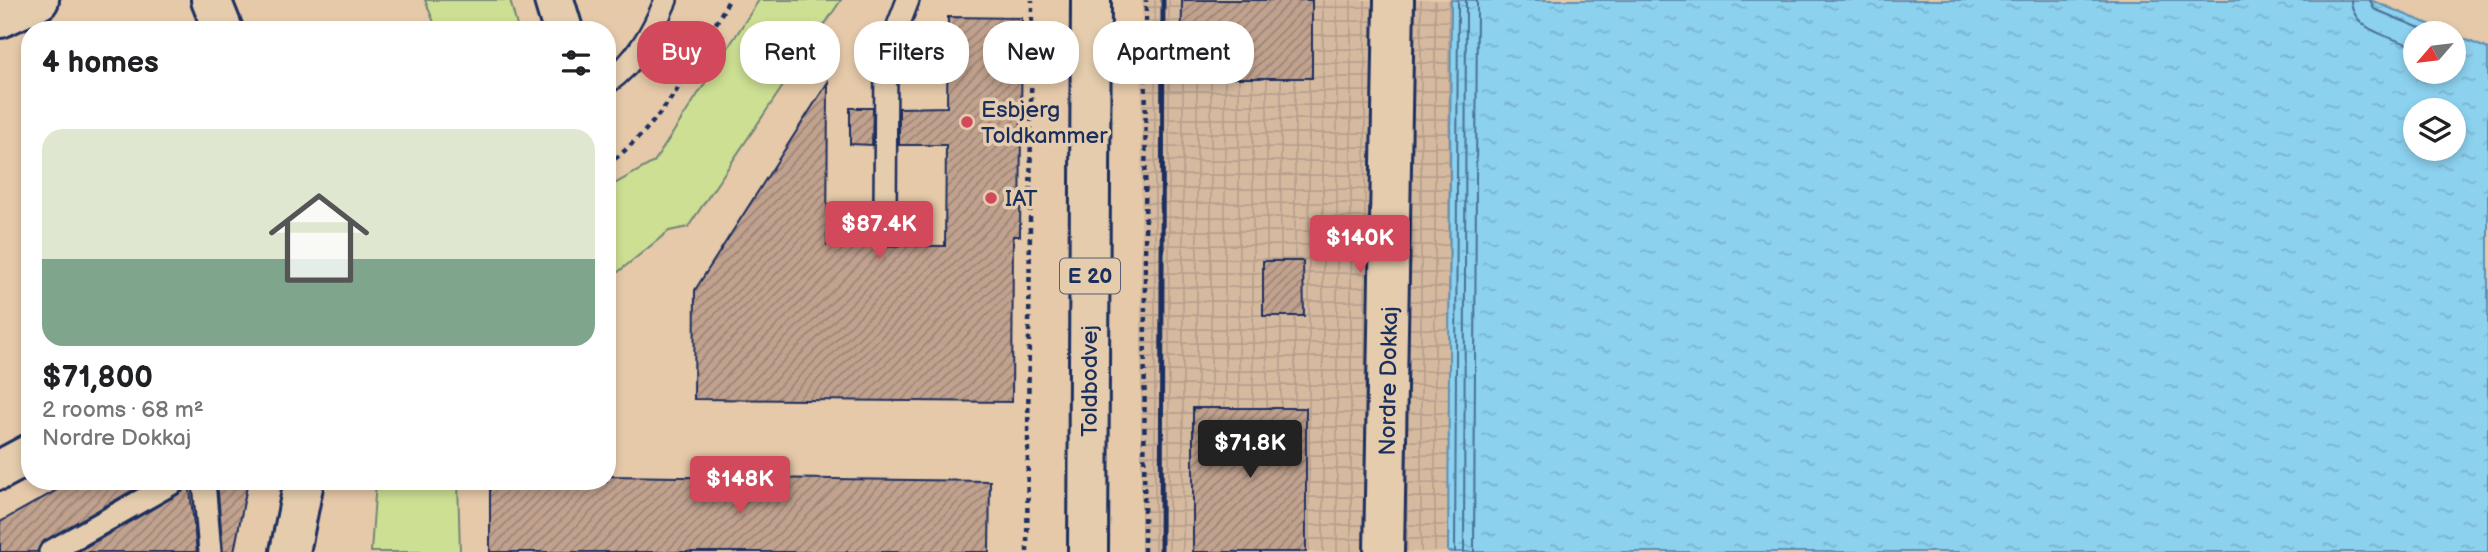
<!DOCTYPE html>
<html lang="en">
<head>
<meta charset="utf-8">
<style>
	body { margin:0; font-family:"Balsamiq Sans",sans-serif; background:#f2f2f2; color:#202124; height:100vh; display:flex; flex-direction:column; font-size:26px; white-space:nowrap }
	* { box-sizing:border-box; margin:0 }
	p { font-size:23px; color:#757577 }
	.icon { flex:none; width:38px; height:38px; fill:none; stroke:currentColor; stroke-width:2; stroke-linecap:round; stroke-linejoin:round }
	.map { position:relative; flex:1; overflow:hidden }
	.drawer { position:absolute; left:21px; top:21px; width:595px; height:469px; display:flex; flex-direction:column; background:#fff; border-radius:28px; box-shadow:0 4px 10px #0003 }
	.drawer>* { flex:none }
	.top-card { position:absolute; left:637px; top:21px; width:665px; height:63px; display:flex; gap:14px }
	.needle { width:46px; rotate:242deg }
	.fabs { position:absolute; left:2403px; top:21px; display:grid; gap:14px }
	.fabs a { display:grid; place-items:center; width:63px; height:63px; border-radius:50%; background:#fff; box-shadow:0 4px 10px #0003; font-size:35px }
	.price { position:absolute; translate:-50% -60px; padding:0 16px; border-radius:7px; background:#d1495b; color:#fff; font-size:23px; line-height:46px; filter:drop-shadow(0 2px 4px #0008) }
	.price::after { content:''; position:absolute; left:50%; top:42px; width:21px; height:16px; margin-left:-10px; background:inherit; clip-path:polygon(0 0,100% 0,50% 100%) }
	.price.on { background:#222; color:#fff }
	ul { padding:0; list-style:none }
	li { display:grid; align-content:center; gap:14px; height:371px; padding:0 21px }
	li+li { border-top:2px solid #e0e0e0 }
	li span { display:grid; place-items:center; height:217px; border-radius:21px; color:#555 }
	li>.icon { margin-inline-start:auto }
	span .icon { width:126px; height:126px; fill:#fffc; stroke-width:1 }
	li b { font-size:30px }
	h2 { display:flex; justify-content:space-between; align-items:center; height:84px; padding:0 21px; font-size:30px }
	.chip { padding:0 24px; border-radius:28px; background:#fff; box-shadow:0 4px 10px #0003; font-size:24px; line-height:63px }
	.chip.on { background:#d1495b; color:#fff }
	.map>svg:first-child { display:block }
	.industrial { fill:url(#industrial-grid); fill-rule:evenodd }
	.grass { fill:#cddf93; stroke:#748778; stroke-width:2 }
	.water { fill:url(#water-ripples); stroke:#5f90b4; stroke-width:2; fill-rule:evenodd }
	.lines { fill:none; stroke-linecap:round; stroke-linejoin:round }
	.shore { stroke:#487098; stroke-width:2 }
	.building { fill:url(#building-hatch); stroke:#1b2f5e; stroke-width:2 }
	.service-casing { stroke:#1b2f5e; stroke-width:26 }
	.minor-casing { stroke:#1b2f5e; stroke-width:44 }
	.tertiary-casing { stroke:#1b2f5e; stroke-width:44 }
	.primary-casing { stroke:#1b2f5e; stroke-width:44 }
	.path { stroke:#1b2f5e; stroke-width:4.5; stroke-dasharray:5 5; stroke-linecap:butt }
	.service { stroke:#e4ccad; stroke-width:21 }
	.minor { stroke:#e4ccad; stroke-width:38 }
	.tertiary { stroke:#e4ccad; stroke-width:38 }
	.primary { stroke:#e4ccad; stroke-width:38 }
	.rail { stroke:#1b2f5e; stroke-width:5 }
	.poi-dot { fill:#d1495b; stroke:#e4ccad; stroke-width:2.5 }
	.labels { text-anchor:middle; stroke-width:7; stroke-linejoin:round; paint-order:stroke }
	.shield { fill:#e4ccad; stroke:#575e76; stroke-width:2 }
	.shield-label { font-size:21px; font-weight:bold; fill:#1b2f5e }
	.poi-label { font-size:23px; fill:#1b2f5e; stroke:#e4ccad; text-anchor:start }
	.street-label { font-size:23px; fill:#1b2f5e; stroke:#e4ccad }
</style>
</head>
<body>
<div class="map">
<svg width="2488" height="552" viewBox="0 0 2488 552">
	<defs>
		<pattern id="industrial-grid" width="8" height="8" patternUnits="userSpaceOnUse" patternTransform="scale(1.75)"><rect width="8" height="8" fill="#d6baa0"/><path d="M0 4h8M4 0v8" fill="none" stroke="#b7a08c"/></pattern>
		<pattern id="water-ripples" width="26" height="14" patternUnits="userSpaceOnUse" patternTransform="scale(1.75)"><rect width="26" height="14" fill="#8cd1ee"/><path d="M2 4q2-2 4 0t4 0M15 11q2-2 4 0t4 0" fill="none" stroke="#78b4ce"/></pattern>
		<pattern id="building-hatch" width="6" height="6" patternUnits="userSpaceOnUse" patternTransform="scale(1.75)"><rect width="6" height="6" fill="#c1a28e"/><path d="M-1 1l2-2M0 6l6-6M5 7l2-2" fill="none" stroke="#9c8477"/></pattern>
	</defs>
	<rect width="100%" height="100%" fill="#e5c9a9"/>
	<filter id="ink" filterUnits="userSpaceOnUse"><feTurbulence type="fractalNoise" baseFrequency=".0143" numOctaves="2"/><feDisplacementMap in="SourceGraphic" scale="14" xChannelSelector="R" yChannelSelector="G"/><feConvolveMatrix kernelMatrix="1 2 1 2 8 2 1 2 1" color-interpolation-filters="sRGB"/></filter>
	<g filter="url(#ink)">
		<path class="industrial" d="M 1142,0 L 2375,0 L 2488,47 L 2488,552 L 1141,552 ZM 2415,33 L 2454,33 L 2454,72 L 2415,72 ZM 2415,110 L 2454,110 L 2454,149 L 2415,149 Z"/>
		<path class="grass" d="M 425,0 L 510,0 L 518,30 L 437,30 Z
			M 759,0 L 841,0 L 688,227 L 669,231 L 607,281 L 607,188 L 654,162 Z
			M 376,481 L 458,481 L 460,552 L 371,552 Z"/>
		<path class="water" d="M 1451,0 L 2370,0 L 2450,33 L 2415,33 L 2415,72 L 2454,72 L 2454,35 L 2488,49 L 2488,552 L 1448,552 ZM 2415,110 L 2454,110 L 2454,149 L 2415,149 Z"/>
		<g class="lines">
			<path class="shore" d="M 2351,0 C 2352,31 2392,37 2415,47
				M 2370,0 L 2374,9 L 2432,33
				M 1455,552 L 1458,0
				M 1464,552 L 1466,0
				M 1474,552 L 1477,0"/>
		</g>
		<path class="building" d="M 1182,0 L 1312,0 L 1312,78 L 1181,78 Z
			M 948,17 L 1022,18 L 1020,236 L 1013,236 L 1012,402 L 694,399 L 695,290 L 828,82 L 827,245 L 945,246 L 946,145 L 899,145 L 899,108 L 947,107 Z
			M 850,108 L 873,108 L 872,145 L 850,144 Z
			M 1263,261 L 1303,261 L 1304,316 L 1263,316 Z
			M 1193,408 L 1306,408 L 1306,552 L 1193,552 Z
			M 607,476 L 990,481 L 989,552 L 490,552 L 490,481 L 607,481 Z
			M 73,481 L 149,481 L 44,541 L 37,552 L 0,552 L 0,522 Z
			M 189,481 L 197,552 L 77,552 L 182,492 Z
			M 217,481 L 248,481 L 234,552 L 223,552 Z"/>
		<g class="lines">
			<defs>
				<path id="service" d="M 607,83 C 636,62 652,33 666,0
					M 885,215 L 886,57 L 908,0
					M 204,481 L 210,552
					M 50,552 L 176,481"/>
				<path id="minor" d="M 211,0 L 223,30
					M 0,18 L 39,0
					M 0,470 L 30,454
					M 1384,552 L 1394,0"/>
				<path id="tertiary" d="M 554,0 L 563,30
					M 290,552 L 304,481"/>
				<path id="primary" d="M 1088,552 L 1091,0"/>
			</defs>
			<use href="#service" class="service-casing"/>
			<use href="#minor" class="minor-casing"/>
			<use href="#tertiary" class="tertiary-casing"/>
			<use href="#primary" class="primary-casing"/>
			<path class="path" d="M 607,165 C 667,120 693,64 729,0
				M 1027,552 L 1032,0
				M 1144,552 L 1146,0"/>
			<use href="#service" class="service"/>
			<use href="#minor" class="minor"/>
			<use href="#tertiary" class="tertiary"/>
			<use href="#primary" class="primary"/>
			<path class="rail" d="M 1161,552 L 1163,0"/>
		</g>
	</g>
	<g class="poi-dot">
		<circle cx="967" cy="122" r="7"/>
		<circle cx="991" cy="198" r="7"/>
	</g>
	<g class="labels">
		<rect class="shield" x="1060" y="258.5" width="60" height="35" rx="5"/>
		<g class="shield-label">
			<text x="1090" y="283">E 20</text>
		</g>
		<g class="poi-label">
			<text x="981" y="117">Esbjerg<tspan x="981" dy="26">Toldkammer</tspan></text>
			<text x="1005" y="206">IAT</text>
		</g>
		<g class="street-label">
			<text transform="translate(1089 381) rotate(-90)" y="8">Toldbodvej</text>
			<text transform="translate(1388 381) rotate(-89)" y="8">Nordre Dokkaj</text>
		</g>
	</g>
</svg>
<div class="fabs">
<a><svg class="needle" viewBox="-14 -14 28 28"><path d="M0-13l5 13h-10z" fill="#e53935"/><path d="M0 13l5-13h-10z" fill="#757577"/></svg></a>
<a><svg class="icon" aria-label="layers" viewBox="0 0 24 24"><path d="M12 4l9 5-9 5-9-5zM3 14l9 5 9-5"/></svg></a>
</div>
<b class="price" style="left:879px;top:261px">$87.4K</b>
<b class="price" style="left:1360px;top:275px">$140K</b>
<b class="price on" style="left:1250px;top:480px">$71.8K</b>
<b class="price" style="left:740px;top:516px">$148K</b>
<div class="top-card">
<a class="chip on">Buy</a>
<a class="chip">Rent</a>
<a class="chip">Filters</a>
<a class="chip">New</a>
<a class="chip">Apartment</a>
</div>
<section class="drawer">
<h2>4 homes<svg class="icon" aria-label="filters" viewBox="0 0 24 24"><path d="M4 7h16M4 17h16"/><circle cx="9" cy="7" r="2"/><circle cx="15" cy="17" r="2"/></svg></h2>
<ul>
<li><span style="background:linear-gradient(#dfe7d0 60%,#7fa58c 0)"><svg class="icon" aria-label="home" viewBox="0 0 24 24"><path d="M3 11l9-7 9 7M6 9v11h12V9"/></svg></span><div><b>$71,800</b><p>2 rooms · 68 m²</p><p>Nordre Dokkaj</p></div></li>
</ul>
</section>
</div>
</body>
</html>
